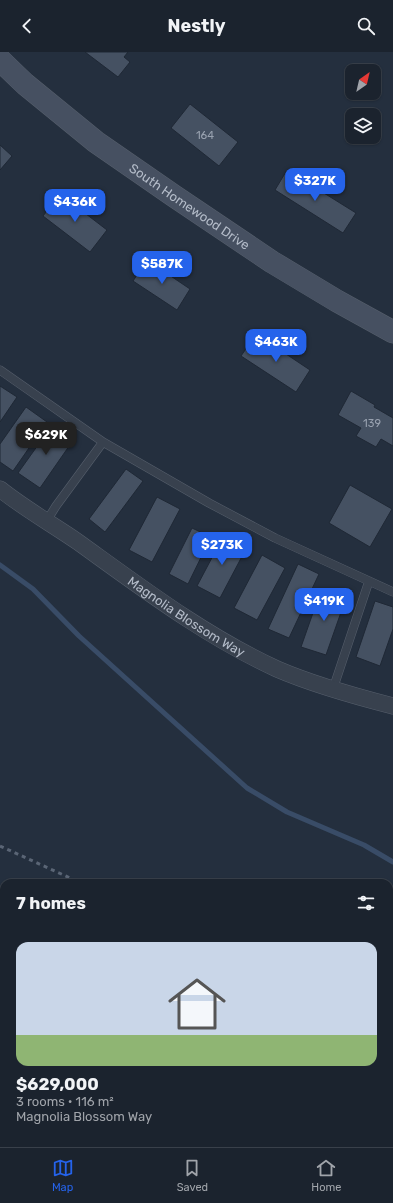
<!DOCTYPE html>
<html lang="en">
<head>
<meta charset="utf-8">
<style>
	body { margin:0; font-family:Rubik,sans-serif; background:#242b36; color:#f1f3f6; height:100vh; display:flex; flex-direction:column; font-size:15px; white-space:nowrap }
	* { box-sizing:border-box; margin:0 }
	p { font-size:13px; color:#a0a4aa }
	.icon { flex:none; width:22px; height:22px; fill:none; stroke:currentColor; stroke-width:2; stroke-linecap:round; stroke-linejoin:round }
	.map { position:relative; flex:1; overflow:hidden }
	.panel { position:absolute; left:0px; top:827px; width:393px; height:268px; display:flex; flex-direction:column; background:#1b232e; border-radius:12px 12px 0 0; box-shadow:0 1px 3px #0004,0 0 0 1px #39404a }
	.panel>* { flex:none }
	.needle { width:26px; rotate:34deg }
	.fabs { position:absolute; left:345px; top:12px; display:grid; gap:8px }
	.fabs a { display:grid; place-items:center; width:36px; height:36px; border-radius:8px; background:#1b232e; box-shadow:0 1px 3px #0004,0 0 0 1px #39404a; font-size:20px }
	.price { position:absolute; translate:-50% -34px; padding:0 9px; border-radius:8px; background:#2563eb; color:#fff; font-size:13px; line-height:26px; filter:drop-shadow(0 1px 2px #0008) }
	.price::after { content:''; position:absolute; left:50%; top:24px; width:12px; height:9px; margin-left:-6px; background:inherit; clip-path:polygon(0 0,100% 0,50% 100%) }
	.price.current { background:#222; color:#fff }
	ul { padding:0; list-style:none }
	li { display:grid; align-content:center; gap:8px; height:212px; padding:0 16px }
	li span { display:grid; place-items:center; height:124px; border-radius:12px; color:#555 }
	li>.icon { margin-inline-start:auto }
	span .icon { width:72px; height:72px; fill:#fffc; stroke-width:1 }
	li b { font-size:17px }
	h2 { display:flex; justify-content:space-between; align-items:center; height:48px; padding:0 16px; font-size:17px }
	header { display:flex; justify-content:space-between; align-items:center; height:52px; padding:0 16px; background:#1b232e; font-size:18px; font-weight:700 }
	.tabs { display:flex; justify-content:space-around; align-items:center; height:56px; border-top:1px solid #39404a; background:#1b232e; font-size:11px; color:#a0a4aa }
	.tabs a { display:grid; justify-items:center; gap:2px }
	.tabs .current { color:#2563eb }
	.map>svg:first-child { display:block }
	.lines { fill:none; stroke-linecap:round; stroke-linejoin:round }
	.stream { stroke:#394c67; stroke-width:5 }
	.building { fill:#455162; stroke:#1f2835 }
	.lane-casing { stroke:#565f6c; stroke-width:9 }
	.street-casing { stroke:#565f6c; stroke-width:17 }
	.secondary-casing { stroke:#565f6c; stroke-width:23 }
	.lane { stroke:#38414e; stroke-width:8 }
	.street { stroke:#38414e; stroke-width:16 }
	.secondary { stroke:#465061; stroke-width:22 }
	.rail { stroke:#5a6575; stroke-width:3; stroke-dasharray:4 4; stroke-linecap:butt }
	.labels { text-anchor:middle; stroke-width:3; stroke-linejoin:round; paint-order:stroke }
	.number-label { font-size:11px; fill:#98a1af }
	.street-label { font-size:13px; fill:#b4bcc9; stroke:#1d2633 }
</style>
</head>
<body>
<header><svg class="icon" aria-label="back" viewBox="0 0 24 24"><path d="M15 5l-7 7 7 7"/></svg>Nestly<svg class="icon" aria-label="search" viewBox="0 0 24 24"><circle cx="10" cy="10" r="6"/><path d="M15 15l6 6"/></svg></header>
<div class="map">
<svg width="393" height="1095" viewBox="0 0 393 1095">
	<rect width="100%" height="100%" fill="#242f3e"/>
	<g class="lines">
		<path class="stream" d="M 0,513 L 33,537 L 79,584 L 247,736 L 287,760 L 364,793 L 393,810"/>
	</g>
	<path class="building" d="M 85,0 L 128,0 L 124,5 L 130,10 L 118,25 Z
		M 190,52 L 238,90 L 219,114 L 171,76 Z
		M 0,93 L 12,104 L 0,118 Z
		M 287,118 L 356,161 L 343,181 L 275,138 Z
		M 60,142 L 107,178 L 90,200 L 43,164 Z
		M 147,208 L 190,237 L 177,258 L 133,229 Z
		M 256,282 L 310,318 L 296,340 L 241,304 Z
		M 0,334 L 17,345 L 0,370 Z
		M 351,339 L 375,353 L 374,355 L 393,366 L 393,394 L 381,387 L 376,395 L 356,384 L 361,376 L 338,363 Z
		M 26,355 L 47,370 L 13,419 L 0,410 L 0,392 Z
		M 53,372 L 74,387 L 40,436 L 18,421 Z
		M 126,417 L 143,429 L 105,480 L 89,467 Z
		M 350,433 L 392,457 L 370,495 L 329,471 Z
		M 157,445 L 180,457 L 152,510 L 129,498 Z
		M 192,476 L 211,485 L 188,532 L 169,522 Z
		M 225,481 L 248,493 L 220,546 L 197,534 Z
		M 262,503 L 285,516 L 257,568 L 234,556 Z
		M 298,512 L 319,522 L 289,586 L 268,577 Z
		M 321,538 L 346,546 L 326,603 L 301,595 Z
		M 375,549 L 393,555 L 393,577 L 380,614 L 356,605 Z"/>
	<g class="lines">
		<defs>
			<path id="lane" d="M 0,318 L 103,390 L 56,454 L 46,470
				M 103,390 L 209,451 L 275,486 L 393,540
				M 333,637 L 369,529"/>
			<g id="street">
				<path id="s1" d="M 0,437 C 25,457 52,472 78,490 C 142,536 205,584 277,617 C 314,633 354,644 393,654"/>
			</g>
			<g id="secondary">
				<path id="s2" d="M 0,8 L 25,32 L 96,90 L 174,144 L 272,210 L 337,249 L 393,280"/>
			</g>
		</defs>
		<use href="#lane" class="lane-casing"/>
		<use href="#street" class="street-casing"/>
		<use href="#secondary" class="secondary-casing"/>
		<use href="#lane" class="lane"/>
		<use href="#street" class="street"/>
		<use href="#secondary" class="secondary"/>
		<path class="rail" d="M 0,794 L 81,831
			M 389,973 L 393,974"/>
	</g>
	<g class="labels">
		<g class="number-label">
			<text x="205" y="87">164</text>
			<text x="372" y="375">139</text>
		</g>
		<g class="street-label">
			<text dy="5" stroke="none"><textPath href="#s2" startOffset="240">South Homewood Drive</textPath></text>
			<text dy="5" stroke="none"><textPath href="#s1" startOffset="226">Magnolia Blossom Way</textPath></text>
		</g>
	</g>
</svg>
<div class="fabs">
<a><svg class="needle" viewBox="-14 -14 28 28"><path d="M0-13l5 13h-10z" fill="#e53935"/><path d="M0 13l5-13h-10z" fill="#a0a4aa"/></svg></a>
<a><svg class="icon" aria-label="layers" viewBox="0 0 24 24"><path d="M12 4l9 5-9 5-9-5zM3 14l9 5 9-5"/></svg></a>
</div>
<b class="price" style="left:315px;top:150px">$327K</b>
<b class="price" style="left:75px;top:171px">$436K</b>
<b class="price" style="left:162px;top:233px">$587K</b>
<b class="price" style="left:276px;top:311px">$463K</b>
<b class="price current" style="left:46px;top:404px">$629K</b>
<b class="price" style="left:222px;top:514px">$273K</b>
<b class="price" style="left:324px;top:570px">$419K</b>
<section class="panel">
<h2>7 homes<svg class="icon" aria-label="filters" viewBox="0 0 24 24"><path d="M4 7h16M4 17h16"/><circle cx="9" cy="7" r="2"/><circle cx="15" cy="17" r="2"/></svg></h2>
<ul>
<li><span style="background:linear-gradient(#c9d6e8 75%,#8fb573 0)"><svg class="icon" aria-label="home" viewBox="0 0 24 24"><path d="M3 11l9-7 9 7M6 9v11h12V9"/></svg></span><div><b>$629,000</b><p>3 rooms · 116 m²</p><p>Magnolia Blossom Way</p></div></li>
</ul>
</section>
</div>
<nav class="tabs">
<a class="current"><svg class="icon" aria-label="map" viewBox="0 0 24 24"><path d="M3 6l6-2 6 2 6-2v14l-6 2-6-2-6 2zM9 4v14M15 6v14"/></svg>Map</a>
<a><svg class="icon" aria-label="saved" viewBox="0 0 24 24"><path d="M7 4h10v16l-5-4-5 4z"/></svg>Saved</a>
<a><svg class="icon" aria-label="home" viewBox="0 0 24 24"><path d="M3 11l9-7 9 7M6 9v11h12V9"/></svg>Home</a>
</nav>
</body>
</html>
